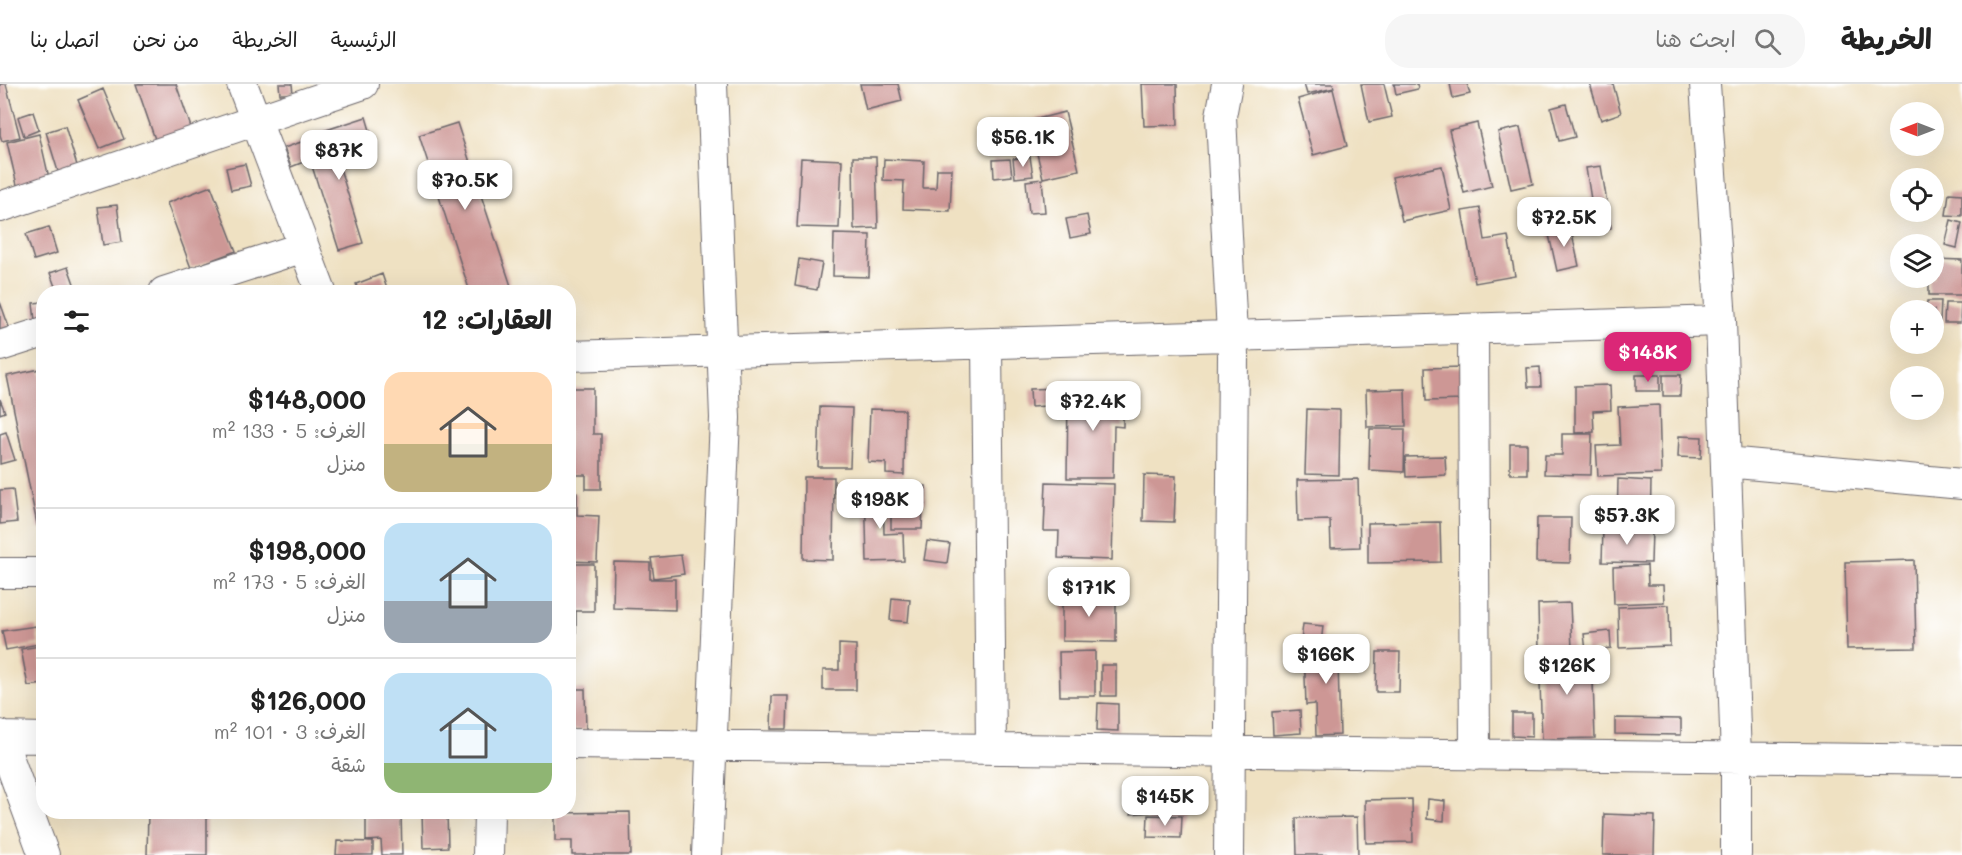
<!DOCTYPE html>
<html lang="ar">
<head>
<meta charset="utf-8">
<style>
	body { margin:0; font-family:Mali,"Playpen Sans Arabic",sans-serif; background:#f6f6f6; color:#222; direction:rtl; height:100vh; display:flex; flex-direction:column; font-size:22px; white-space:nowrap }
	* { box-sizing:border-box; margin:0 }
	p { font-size:20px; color:#767676 }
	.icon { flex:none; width:33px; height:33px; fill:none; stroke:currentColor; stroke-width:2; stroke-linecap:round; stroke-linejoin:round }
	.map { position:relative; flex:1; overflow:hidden; direction:ltr }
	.side { position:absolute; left:36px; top:201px; width:540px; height:534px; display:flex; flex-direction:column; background:#fff; border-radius:24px; box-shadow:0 6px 24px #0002; direction:rtl }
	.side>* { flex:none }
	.needle { width:39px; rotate:270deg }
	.controls { position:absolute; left:1890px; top:18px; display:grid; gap:12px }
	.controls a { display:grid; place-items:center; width:54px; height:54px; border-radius:50%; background:#fff; box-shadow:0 6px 24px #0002; font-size:30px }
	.price { position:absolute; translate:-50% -51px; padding:0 14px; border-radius:12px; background:#fff; color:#222; font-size:20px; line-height:39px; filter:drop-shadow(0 2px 3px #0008) }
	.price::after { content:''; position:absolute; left:50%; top:36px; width:18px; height:14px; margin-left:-9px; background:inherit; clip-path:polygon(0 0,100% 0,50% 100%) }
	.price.selected { background:#db2777; color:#fff }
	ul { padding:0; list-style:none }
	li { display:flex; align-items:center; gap:18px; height:150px; padding:0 24px }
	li+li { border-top:2px solid #e0e0e0 }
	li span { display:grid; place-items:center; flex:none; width:168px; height:120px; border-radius:18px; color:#555 }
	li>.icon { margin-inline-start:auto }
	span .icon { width:72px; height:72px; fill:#fffc; stroke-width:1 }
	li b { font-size:26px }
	h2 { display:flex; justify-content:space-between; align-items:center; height:72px; padding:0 24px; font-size:26px }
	header { display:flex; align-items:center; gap:36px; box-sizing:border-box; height:84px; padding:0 30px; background:#fff; border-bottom:2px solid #e0e0e0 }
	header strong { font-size:28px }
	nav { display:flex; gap:33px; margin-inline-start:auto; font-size:21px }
	.search { width:420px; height:54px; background:#f6f6f6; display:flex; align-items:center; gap:15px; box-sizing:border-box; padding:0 21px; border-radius:24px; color:#767676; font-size:22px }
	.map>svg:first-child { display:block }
	.building { fill:#cd9795 }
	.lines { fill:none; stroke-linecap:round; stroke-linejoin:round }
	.minor-casing { stroke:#6a656a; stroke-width:32 }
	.minor { stroke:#fff; stroke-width:30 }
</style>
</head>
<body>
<header>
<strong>الخريطة</strong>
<div class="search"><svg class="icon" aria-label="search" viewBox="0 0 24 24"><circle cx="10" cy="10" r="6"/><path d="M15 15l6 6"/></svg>ابحث هنا</div>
<nav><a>الرئيسية</a><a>الخريطة</a><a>من نحن</a><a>اتصل بنا</a></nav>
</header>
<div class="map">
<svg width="1962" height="771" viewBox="0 0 1962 771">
	<rect width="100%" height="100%" fill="#fff"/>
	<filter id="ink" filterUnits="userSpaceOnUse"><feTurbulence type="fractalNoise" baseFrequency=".0167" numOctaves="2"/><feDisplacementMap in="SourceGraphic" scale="12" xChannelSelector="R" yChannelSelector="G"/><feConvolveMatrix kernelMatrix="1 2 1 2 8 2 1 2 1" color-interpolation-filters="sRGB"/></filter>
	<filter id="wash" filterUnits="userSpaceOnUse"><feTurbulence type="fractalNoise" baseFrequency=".008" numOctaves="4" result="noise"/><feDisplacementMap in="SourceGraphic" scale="24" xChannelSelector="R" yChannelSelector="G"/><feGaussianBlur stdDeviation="1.35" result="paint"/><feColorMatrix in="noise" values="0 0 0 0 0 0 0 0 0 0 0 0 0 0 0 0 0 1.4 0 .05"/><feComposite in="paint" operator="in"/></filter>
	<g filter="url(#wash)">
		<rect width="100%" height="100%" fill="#efe1c2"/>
		<g id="blocks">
			<path class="building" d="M 0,0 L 6,0 L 20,53 L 2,57 L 0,51 Z
				M 136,0 L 176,0 L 193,49 L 157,61 Z
				M 279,0 L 292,0 L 293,10 L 280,10 Z
				M 860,0 L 898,0 L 902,17 L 866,26 Z
				M 1142,0 L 1177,0 L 1178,41 L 1144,42 Z
				M 1304,0 L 1333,0 L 1334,4 L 1307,10 Z
				M 1361,0 L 1384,0 L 1392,33 L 1369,38 Z
				M 1394,0 L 1417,0 L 1418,5 L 1396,10 Z
				M 1450,0 L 1467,0 L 1470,10 L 1453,14 Z
				M 1590,0 L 1613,0 L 1621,29 L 1601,36 Z
				M 103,5 L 124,55 L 99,65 L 78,16 Z
				M 1333,5 L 1347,62 L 1313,71 L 1298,15 Z
				M 1566,20 L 1575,53 L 1559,57 L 1551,24 Z
				M 33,28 L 39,46 L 24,52 L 18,33 Z
				M 1065,28 L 1079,86 L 1043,94 L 1029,37 Z
				M 366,33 L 372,53 L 334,65 L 363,159 L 339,166 L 310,76 L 324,71 L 317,49 Z
				M 457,39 L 513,208 L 470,208 L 419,51 Z
				M 1477,39 L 1492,102 L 1464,109 L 1449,46 Z
				M 65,42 L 79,88 L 60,94 L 46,48 Z
				M 1520,43 L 1533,100 L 1511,105 L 1498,48 Z
				M 39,50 L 49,94 L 17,101 L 7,58 Z
				M 304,57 L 311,75 L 291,83 L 284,64 Z
				M 853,73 L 876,73 L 878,144 L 854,145 Z
				M 1030,73 L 1033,92 L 1015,94 L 1013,75 Z
				M 801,74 L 842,76 L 839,144 L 797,143 Z
				M 884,75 L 924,77 L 923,104 L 936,104 L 937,85 L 952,85 L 950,127 L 903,125 L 904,97 L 883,96 Z
				M 1010,75 L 1012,92 L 994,94 L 993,76 Z
				M 245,80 L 251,102 L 231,106 L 226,84 Z
				M 1442,82 L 1451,126 L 1402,137 L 1392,93 Z
				M 1601,82 L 1611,144 L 1596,147 L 1586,84 Z
				M 1042,95 L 1045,128 L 1029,129 L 1026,97 Z
				M 211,102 L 236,167 L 191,184 L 167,119 Z
				M 1949,109 L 1962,110 L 1962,132 L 1946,131 Z
				M 117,121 L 122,158 L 103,161 L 98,123 Z
				M 1480,124 L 1485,156 L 1508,152 L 1515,192 L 1475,199 L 1462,127 Z
				M 1087,131 L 1091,150 L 1070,154 L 1066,135 Z
				M 1951,136 L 1962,139 L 1957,164 L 1945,161 Z
				M 1570,141 L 1579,182 L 1557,187 L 1548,146 Z
				M 49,143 L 57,169 L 34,176 L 26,150 Z
				M 834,150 L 870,151 L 869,193 L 833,192 Z
				M 799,175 L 822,179 L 817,206 L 795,202 Z
				M 1934,175 L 1962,176 L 1962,211 L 1929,211 L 1929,194 L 1934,194 Z
				M 68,183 L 77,208 L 57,208 L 50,189 Z
				M 382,190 L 388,208 L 359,208 L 356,200 Z
				M 1927,217 L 1941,217 L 1940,238 L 1934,238 L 1934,226 L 1926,226 Z
				M 0,218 L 9,243 L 0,246 Z
				M 44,218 L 44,236 L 35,237 L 33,219 Z
				M 1945,219 L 1961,219 L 1960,239 L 1944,239 Z
				M 1463,283 L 1464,316 L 1426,317 L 1425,284 Z
				M 1540,283 L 1541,303 L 1528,303 L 1527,284 Z
				M 40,285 L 44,300 L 44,443 L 38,445 L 7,292 Z
				M 1636,291 L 1660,291 L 1660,307 L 1636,307 Z
				M 1663,291 L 1681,291 L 1680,312 L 1663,312 Z
				M 1610,301 L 1611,326 L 1593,327 L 1594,348 L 1575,349 L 1575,302 Z
				M 568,304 L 593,304 L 593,350 L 601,350 L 601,405 L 586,405 L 586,391 L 568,391 Z
				M 1061,304 L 1062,321 L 1031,323 L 1030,305 Z
				M 1405,305 L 1406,342 L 1367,343 L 1366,306 Z
				M 1068,306 L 1123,307 L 1123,343 L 1114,342 L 1113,394 L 1067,394 Z
				M 0,315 L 5,328 L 0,330 Z
				M 1659,321 L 1661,390 L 1598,392 L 1596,362 L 1620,361 L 1618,323 Z
				M 820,323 L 852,324 L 850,383 L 818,383 Z
				M 870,325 L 905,326 L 904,391 L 886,390 L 886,379 L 868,378 Z
				M 1307,325 L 1340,326 L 1339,391 L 1305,390 Z
				M 1370,345 L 1405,345 L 1404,388 L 1369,386 Z
				M 6,348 L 15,376 L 0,380 L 0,350 Z
				M 1562,350 L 1592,350 L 1591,391 L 1544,390 L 1545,371 L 1562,371 Z
				M 1679,352 L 1702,353 L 1701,374 L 1678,373 Z
				M 1510,360 L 1527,360 L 1527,390 L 1510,390 Z
				M 1445,372 L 1446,391 L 1406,393 L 1405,373 Z
				M 1144,391 L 1176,392 L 1174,438 L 1143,437 Z
				M 804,393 L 834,393 L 833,476 L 803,475 Z
				M 1358,395 L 1360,463 L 1331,464 L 1330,436 L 1298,437 L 1297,396 Z
				M 1618,395 L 1651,397 L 1650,444 L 1617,443 Z
				M 1046,398 L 1114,400 L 1112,476 L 1058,474 L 1059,447 L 1044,447 Z
				M 865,401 L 883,401 L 884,450 L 903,449 L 904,477 L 867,478 Z
				M 908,401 L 926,402 L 925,420 L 907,419 Z
				M 13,405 L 17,438 L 0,440 L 0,406 Z
				M 568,409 L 577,409 L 577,431 L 599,432 L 597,478 L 568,477 Z
				M 891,420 L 923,421 L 922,445 L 891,445 Z
				M 1537,434 L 1571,434 L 1570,479 L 1536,478 Z
				M 1440,438 L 1441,478 L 1368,479 L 1368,439 Z
				M 1603,445 L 1652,446 L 1651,479 L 1602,478 Z
				M 927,457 L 950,460 L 947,479 L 924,476 Z
				M 681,471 L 684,490 L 654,494 L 651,474 Z
				M 1914,476 L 1916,564 L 1847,565 L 1845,478 Z
				M 614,478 L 650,479 L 650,495 L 675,495 L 675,526 L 613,524 Z
				M 568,480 L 594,480 L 594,527 L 576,527 L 576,562 L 568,562 Z
				M 1647,481 L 1648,501 L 1663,501 L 1664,518 L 1614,520 L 1613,483 Z
				M 1062,510 L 1116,511 L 1116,558 L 1062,557 Z
				M 892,514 L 910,516 L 908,538 L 890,536 Z
				M 1570,519 L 1572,565 L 1539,566 L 1538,520 Z
				M 1669,521 L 1670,562 L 1619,564 L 1618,523 Z
				M 1303,540 L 1323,542 L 1321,560 L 1301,558 Z
				M 36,542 L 39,560 L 6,566 L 2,547 Z
				M 1610,547 L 1611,564 L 1586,567 L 1584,550 Z
				M 839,560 L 856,561 L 856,606 L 823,606 L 823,586 L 839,586 Z
				M 40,562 L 44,600 L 28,602 L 21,565 Z
				M 1355,563 L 1356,578 L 1338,579 L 1340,651 L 1316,652 L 1315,620 L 1306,621 L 1304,564 Z
				M 1095,567 L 1095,612 L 1060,612 L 1059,568 Z
				M 1377,568 L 1400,568 L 1399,608 L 1376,608 Z
				M 1592,569 L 1595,654 L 1542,655 L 1539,571 Z
				M 1101,581 L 1116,581 L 1116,612 L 1101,612 Z
				M 568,605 L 585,605 L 586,646 L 568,646 Z
				M 772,612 L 788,612 L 787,645 L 771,645 Z
				M 1098,619 L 1118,620 L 1118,647 L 1097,646 Z
				M 1300,626 L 1301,649 L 1273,651 L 1272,628 Z
				M 1512,629 L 1532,629 L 1532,653 L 1512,652 Z
				M 1615,634 L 1681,635 L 1681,651 L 1615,650 Z
				M 1147,707 L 1150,728 L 1131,730 L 1129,709 Z
				M 1156,708 L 1168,709 L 1165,729 L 1153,727 Z
				M 1412,715 L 1413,758 L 1366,759 L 1365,716 Z
				M 1428,715 L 1445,717 L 1444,737 L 1427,735 Z
				M 148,728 L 207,728 L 207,771 L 147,771 Z
				M 366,728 L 401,728 L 402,771 L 382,771 L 381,756 L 366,757 Z
				M 422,728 L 447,728 L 448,763 L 423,764 Z
				M 630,728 L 631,771 L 572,771 L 572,757 L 555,757 L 555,729 Z
				M 1604,730 L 1655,732 L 1654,771 L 1603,771 Z
				M 1148,731 L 1182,732 L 1181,754 L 1147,753 Z
				M 1357,733 L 1358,771 L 1297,771 L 1296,734 Z
				M 337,757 L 373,758 L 373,771 L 336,771 Z"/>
		</g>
	</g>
	<g filter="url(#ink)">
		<use href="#blocks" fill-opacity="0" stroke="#6a656a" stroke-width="1.5"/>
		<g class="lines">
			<defs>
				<path id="minor" d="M 242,0 L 321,208
					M 1227,0 L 1221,32 L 1233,271 L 1229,771
					M 1705,0 L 1721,237 L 1736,674 L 1736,771
					M 0,123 L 363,0
					M 164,208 L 304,163
					M 1473,245 L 1475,671
					M 987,260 L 991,665
					M 0,262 L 44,248
					M 568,272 L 1721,237
					M 1726,378 L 1962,400
					M 0,489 L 44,489
					M 0,651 L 44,771
					M 1,653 L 44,654
					M 568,660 L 1962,676
					M 488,771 L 489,728
					M 707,771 L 725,334 L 712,0"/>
			</defs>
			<use href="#minor" class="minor-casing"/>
			<use href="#minor" class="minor"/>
		</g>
	</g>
</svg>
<div class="controls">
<a><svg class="needle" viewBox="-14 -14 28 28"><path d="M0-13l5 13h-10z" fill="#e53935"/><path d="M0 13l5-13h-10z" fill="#767676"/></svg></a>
<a><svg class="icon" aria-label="locate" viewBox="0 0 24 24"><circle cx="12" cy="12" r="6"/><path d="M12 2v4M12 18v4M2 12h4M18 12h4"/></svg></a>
<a><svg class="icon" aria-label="layers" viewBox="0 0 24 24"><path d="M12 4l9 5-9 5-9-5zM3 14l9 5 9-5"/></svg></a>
<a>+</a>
<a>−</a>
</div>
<b class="price" style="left:1023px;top:84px">$56.1K</b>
<b class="price" style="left:339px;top:97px">$87K</b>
<b class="price" style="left:465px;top:127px">$70.5K</b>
<b class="price" style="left:1564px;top:164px">$72.5K</b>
<b class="price selected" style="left:1648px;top:299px">$148K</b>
<b class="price" style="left:1093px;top:348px">$72.4K</b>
<b class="price" style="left:880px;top:446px">$198K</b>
<b class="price" style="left:1627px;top:462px">$57.3K</b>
<b class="price" style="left:1089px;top:534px">$171K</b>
<b class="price" style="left:1326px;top:601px">$166K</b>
<b class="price" style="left:1567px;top:612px">$126K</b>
<b class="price" style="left:1165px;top:743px">$145K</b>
<section class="side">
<h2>العقارات: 12<svg class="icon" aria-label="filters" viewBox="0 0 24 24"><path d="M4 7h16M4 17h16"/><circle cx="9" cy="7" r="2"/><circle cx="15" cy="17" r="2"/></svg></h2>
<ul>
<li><span style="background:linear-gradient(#ffd9b3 60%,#c2b280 0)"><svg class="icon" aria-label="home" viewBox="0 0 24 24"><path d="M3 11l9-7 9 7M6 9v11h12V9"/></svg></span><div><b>$148,000</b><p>الغرف: 5 · 133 m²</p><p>منزل</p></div></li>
<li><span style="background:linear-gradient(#bfe0f5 65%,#9aa5b1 0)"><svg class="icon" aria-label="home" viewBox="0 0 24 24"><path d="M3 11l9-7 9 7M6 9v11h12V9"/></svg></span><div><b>$198,000</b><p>الغرف: 5 · 173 m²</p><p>منزل</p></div></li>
<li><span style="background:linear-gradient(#bfe0f5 75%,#8fb573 0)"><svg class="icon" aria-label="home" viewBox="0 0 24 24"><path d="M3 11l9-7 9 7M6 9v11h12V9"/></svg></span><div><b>$126,000</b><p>الغرف: 3 · 101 m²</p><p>شقة</p></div></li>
</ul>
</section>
</div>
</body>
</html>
